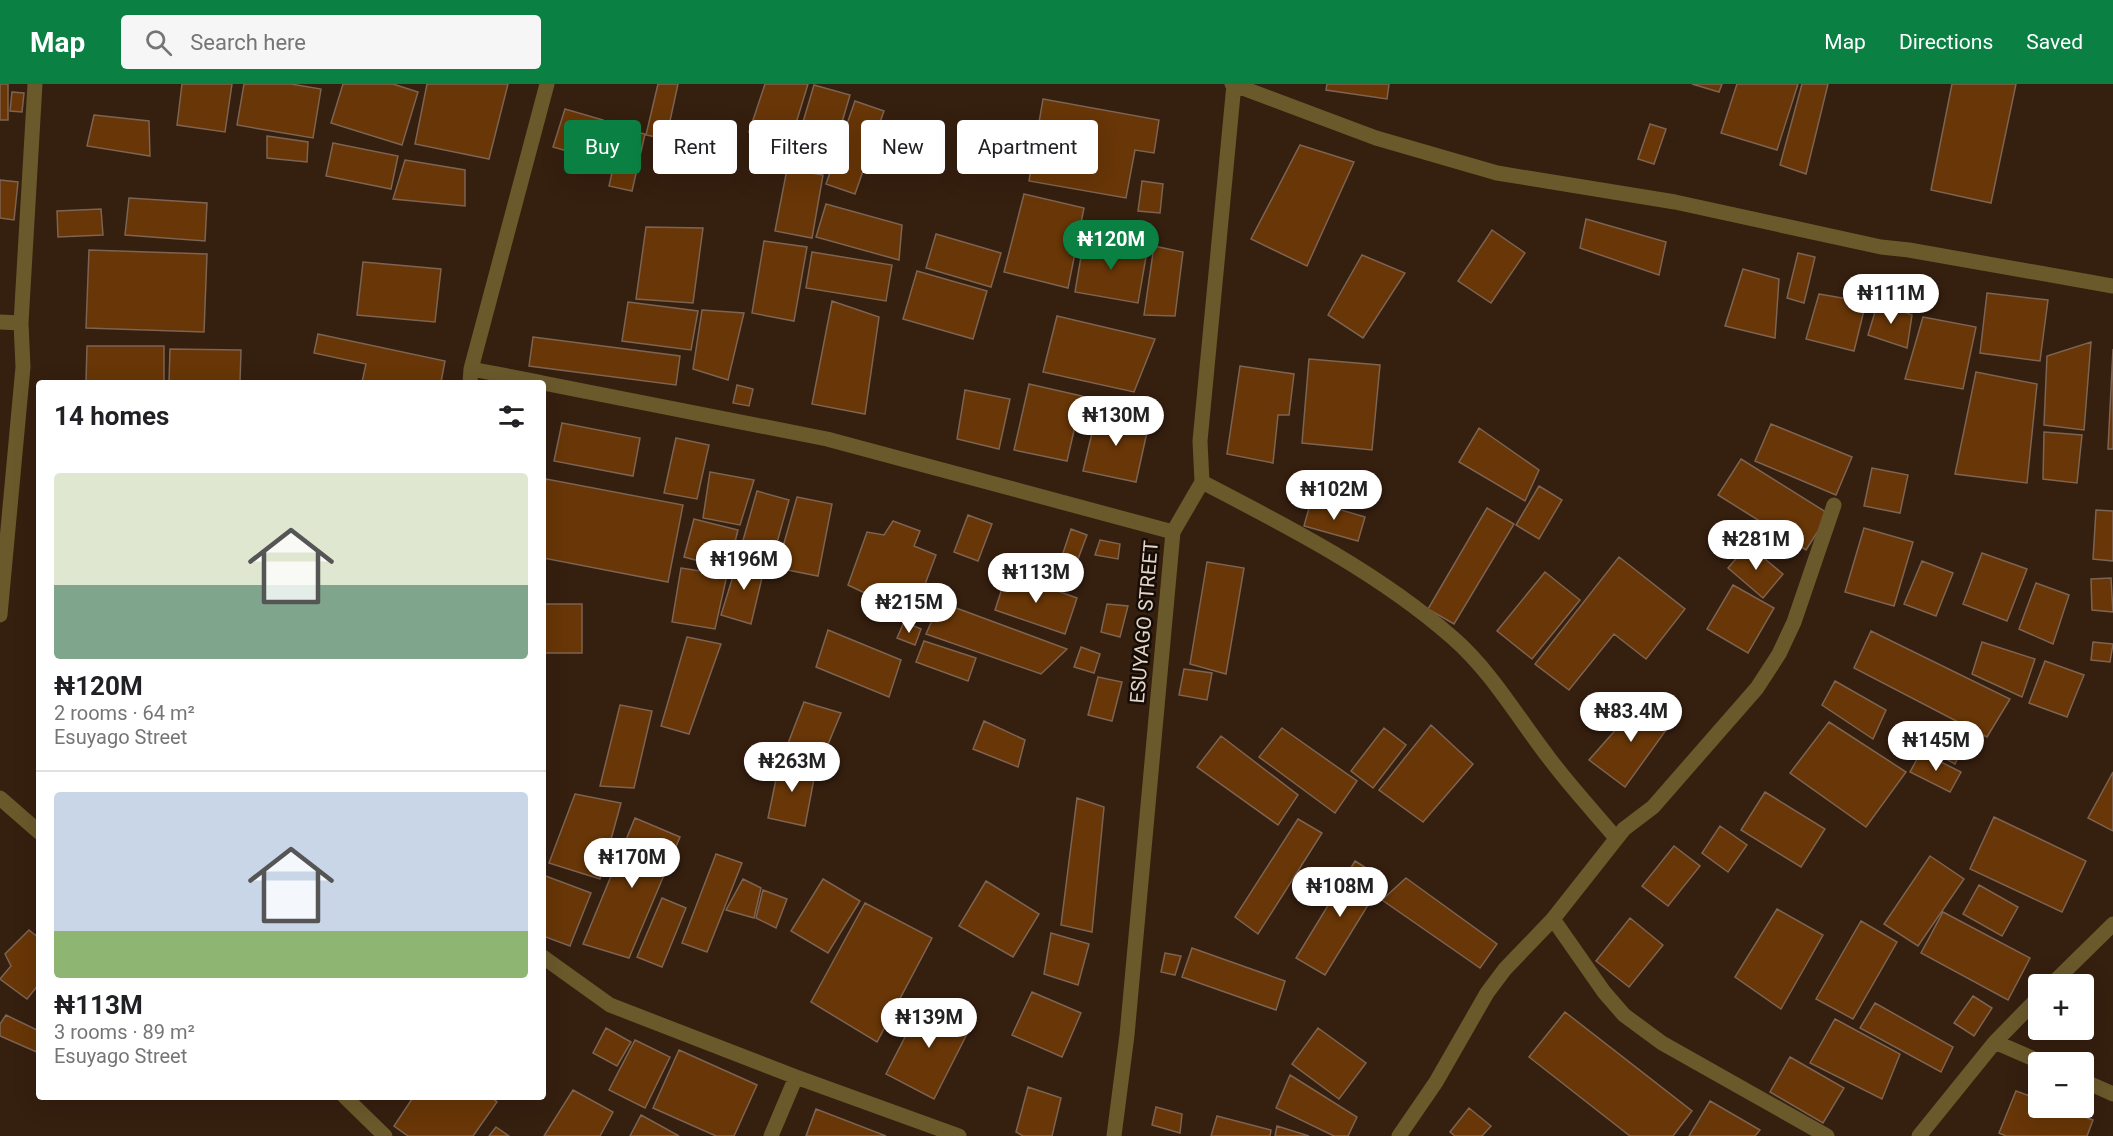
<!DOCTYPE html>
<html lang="en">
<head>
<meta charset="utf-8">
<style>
	body { margin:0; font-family:Roboto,sans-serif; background:#f6f6f6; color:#202124; height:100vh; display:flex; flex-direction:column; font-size:22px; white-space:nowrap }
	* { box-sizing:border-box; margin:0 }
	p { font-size:20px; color:#757577 }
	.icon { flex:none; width:33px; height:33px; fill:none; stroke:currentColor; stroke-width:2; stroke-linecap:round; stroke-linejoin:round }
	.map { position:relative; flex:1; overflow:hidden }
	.sheet { position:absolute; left:36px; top:296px; width:510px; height:720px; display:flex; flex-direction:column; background:#fff; border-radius:6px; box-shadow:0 6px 24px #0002 }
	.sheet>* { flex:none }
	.banner { position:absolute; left:564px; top:36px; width:570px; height:54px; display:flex; gap:12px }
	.controls { position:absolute; left:2028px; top:890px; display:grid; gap:12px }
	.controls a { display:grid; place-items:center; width:66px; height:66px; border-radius:6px; background:#fff; box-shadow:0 6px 24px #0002; font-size:30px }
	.price { position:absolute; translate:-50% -51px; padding:0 14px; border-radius:21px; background:#fff; color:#222; font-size:20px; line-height:39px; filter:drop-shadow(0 2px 3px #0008) }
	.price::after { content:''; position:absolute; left:50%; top:36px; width:18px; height:14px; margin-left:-9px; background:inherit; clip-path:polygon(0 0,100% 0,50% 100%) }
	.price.on { background:#0b8043; color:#fff }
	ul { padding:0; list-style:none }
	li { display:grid; align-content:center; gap:12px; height:318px; padding:0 18px }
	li+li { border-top:2px solid #e0e0e0 }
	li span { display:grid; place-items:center; height:186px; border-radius:6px; color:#555 }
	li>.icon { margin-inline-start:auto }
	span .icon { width:108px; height:108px; fill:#fffc; stroke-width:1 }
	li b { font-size:26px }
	h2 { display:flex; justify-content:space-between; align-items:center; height:72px; padding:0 18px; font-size:26px }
	.chip { padding:0 21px; border-radius:6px; background:#fff; box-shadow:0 6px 24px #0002; font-size:21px; line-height:54px }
	.chip.on { background:#0b8043; color:#fff }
	header { display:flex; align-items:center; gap:36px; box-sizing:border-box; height:84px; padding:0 30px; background:#0b8043; color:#fff }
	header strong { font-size:28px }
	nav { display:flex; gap:33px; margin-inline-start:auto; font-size:21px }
	.search { width:420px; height:54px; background:#f6f6f6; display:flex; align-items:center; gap:15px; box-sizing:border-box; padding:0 21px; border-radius:6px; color:#757577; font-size:22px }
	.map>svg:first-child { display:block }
	.building { fill:#683607; stroke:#7d6351; stroke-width:1.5 }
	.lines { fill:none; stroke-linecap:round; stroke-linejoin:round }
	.minor { stroke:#6a592b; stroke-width:15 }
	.labels { text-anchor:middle; stroke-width:5; stroke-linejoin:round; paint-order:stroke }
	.street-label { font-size:20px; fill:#e4d5cb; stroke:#150c05 }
</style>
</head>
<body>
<header>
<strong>Map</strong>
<div class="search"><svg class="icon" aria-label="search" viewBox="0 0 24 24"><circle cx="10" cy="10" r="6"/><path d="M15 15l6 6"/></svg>Search here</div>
<nav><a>Map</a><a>Directions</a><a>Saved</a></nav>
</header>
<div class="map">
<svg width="2113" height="1052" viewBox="0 0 2113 1052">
	<rect width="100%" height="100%" fill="#351f0f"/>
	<path class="building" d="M 0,0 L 8,0 L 8,36 L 0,36 Z
		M 182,0 L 232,0 L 225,48 L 177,41 Z
		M 244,0 L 291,0 L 321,5 L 313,54 L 237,41 Z
		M 343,0 L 393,0 L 418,8 L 402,61 L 331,39 Z
		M 427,0 L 508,0 L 489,75 L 415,60 Z
		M 658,0 L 678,0 L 666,55 L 646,51 Z
		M 765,0 L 808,0 L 789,62 L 749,48 Z
		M 1327,0 L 1389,0 L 1387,15 L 1326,6 Z
		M 1692,0 L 1722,0 L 1719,8 Z
		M 1737,0 L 1798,0 L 1777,66 L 1721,49 Z
		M 1802,0 L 1828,0 L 1806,90 L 1780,81 Z
		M 1952,0 L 2016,0 L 1991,119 L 1931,106 Z
		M 814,1 L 850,11 L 828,86 L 792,75 Z
		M 12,8 L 24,9 L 22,28 L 10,27 Z
		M 1043,15 L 1159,36 L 1154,69 L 1135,66 L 1126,114 L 1029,97 Z
		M 855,17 L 884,27 L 855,110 L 826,100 Z
		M 565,25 L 603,36 L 591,74 L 553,63 Z
		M 94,31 L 149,37 L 150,72 L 87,62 Z
		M 1650,40 L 1666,45 L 1654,80 L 1638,75 Z
		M 622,45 L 645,50 L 632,107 L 609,102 Z
		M 267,52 L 308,58 L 307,78 L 267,74 Z
		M 333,59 L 398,72 L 391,105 L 326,92 Z
		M 1300,61 L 1354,78 L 1307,182 L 1251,155 Z
		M 405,76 L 465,86 L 465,122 L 393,115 Z
		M 787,85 L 823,91 L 812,154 L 775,147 Z
		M 0,96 L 18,98 L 14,136 L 0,134 Z
		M 1142,97 L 1163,100 L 1160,129 L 1138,127 Z
		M 1024,110 L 1084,124 L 1068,204 L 1004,188 Z
		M 129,114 L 207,119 L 205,157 L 125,151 Z
		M 826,120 L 902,141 L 899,176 L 816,153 Z
		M 101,125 L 103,151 L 58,153 L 57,127 Z
		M 1586,135 L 1666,158 L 1659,191 L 1580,164 Z
		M 646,143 L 703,144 L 693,219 L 636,215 Z
		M 1492,146 L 1525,169 L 1491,219 L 1458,197 Z
		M 936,150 L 1001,169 L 991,203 L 926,184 Z
		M 1084,155 L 1147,167 L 1138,219 L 1075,208 Z
		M 764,157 L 807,163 L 794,237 L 752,229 Z
		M 1154,162 L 1183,168 L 1175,232 L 1144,231 Z
		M 89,166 L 207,170 L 204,248 L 86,244 Z
		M 812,168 L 892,181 L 886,217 L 806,204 Z
		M 1798,169 L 1815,173 L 1804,219 L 1787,214 Z
		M 1362,171 L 1405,189 L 1363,254 L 1328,231 Z
		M 363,178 L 441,185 L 435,238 L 357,231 Z
		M 1743,185 L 1779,195 L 1775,254 L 1725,242 Z
		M 917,187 L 987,207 L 973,255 L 903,235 Z
		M 1987,209 L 2048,216 L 2040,277 L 1980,269 Z
		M 1819,210 L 1866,218 L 1854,267 L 1806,255 Z
		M 832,217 L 879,233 L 865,330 L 812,320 Z
		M 628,218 L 698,227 L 691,266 L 622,257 Z
		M 1878,218 L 1912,231 L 1907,264 L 1868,251 Z
		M 702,226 L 744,229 L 728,296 L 693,285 Z
		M 1057,232 L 1155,255 L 1134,308 L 1043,288 Z
		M 1923,233 L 1976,243 L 1963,305 L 1905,295 Z
		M 318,250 L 445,277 L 441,298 L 362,298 L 366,280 L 314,269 Z
		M 533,253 L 680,272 L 676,301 L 529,282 Z
		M 2091,258 L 2084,346 L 2044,341 L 2047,272 Z
		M 87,262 L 164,262 L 164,298 L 86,298 Z
		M 170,265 L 241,266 L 240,298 L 169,298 Z
		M 2113,265 L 2113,365 L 2108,365 Z
		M 1309,275 L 1380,281 L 1372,366 L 1302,359 Z
		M 1240,282 L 1294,290 L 1289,331 L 1278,331 L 1273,379 L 1227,370 Z
		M 1976,288 L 2037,300 L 2027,399 L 1955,390 Z
		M 1029,300 L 1082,312 L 1067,377 L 1014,366 Z
		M 737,301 L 753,305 L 749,322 L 733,319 Z
		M 965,306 L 1010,315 L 999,365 L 957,355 Z
		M 1097,328 L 1149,339 L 1136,398 L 1083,387 Z
		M 562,339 L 640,354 L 633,392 L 554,377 Z
		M 1771,340 L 1852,373 L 1836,411 L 1755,377 Z
		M 1479,344 L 1539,386 L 1525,417 L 1459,378 Z
		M 2044,348 L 2082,351 L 2077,399 L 2043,395 Z
		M 676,354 L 709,361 L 697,415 L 664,409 Z
		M 1741,375 L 1829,430 L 1806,466 L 1718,411 Z
		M 1872,384 L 1908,391 L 1900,429 L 1864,422 Z
		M 710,388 L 754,396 L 740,441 L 703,434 Z
		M 546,395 L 683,421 L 668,498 L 543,474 L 543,410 Z
		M 1539,402 L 1562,416 L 1539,455 L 1516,441 Z
		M 757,407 L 789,416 L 774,469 L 742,460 Z
		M 797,413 L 832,420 L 818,492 L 777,484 Z
		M 1311,417 L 1365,433 L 1358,457 L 1304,442 Z
		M 1487,424 L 1514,440 L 1454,540 L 1428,525 Z
		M 2096,426 L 2113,427 L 2113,477 L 2093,475 Z
		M 968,431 L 992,440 L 978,477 L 954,468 Z
		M 694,435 L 738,446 L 728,485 L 684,473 Z
		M 893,437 L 920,447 L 914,462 L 936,471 L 913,532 L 848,501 L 867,448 L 884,451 Z
		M 1864,444 L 1913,458 L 1894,522 L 1845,508 Z
		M 1071,445 L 1087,451 L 1078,475 L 1063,469 Z
		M 1100,456 L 1120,460 L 1118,475 L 1095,471 Z
		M 1748,461 L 1783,490 L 1763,514 L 1728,484 Z
		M 1982,469 L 2027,485 L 2007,537 L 1963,520 Z
		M 739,473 L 765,481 L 751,540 L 721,531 Z
		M 1619,473 L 1685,525 L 1646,575 L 1614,550 L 1569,606 L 1535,580 Z
		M 1922,477 L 1953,489 L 1936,532 L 1904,520 Z
		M 1207,478 L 1244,484 L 1226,590 L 1190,580 Z
		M 681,484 L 727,491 L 715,545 L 672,538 Z
		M 1545,488 L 1580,516 L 1532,575 L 1497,547 Z
		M 1007,489 L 1077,514 L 1065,550 L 995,526 Z
		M 2111,494 L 2113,528 L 2092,526 L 2091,495 Z
		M 2036,499 L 2069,511 L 2053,560 L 2019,545 Z
		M 1733,501 L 1774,524 L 1748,569 L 1707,545 Z
		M 940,518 L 1067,565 L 1041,590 L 926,550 Z
		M 543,520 L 582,520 L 582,569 L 543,569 Z
		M 1107,520 L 1128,522 L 1120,553 L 1101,548 Z
		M 904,538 L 921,545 L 915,561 L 897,554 Z
		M 828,546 L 901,576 L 889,613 L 816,583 Z
		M 1871,547 L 2010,615 L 1987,653 L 1854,584 Z
		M 687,553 L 721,560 L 689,650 L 661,642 Z
		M 924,557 L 976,574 L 968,597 L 916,578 Z
		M 1982,558 L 2035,575 L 2022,613 L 1972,590 Z
		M 2093,558 L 2113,560 L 2110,578 L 2091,576 Z
		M 1081,563 L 1100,570 L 1094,589 L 1074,583 Z
		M 2045,577 L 2084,591 L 2067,633 L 2029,619 Z
		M 1184,585 L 1212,589 L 1207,616 L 1179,611 Z
		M 1098,593 L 1122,598 L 1112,637 L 1088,631 Z
		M 1835,597 L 1886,626 L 1873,655 L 1822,621 Z
		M 1643,615 L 1667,633 L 1666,646 L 1625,703 L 1589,676 Z
		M 804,618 L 841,629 L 819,682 L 785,667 Z
		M 620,621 L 652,627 L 634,704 L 600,702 Z
		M 984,637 L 1025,656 L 1018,683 L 973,665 Z
		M 1829,638 L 1906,688 L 1866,743 L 1790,689 Z
		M 1431,641 L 1473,680 L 1423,738 L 1379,706 Z
		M 1282,644 L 1357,697 L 1335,729 L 1259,673 Z
		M 1384,644 L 1406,661 L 1373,704 L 1351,687 Z
		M 1938,646 L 1965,659 L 1955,680 L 1928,665 Z
		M 1221,652 L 1298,711 L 1278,741 L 1197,683 Z
		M 1921,668 L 1961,688 L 1950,708 L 1910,688 Z
		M 780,676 L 816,684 L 805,742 L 768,734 Z
		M 2113,688 L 2113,747 L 2088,734 Z
		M 1765,708 L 1825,745 L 1801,783 L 1741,746 Z
		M 575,710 L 621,719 L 600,795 L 549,779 Z
		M 1077,714 L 1104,723 L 1092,848 L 1061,841 Z
		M 1994,733 L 2086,777 L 2062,828 L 1970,785 Z
		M 635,734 L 680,753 L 629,874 L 583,860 Z
		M 1298,735 L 1322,749 L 1258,850 L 1235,833 Z
		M 1720,742 L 1747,761 L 1728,788 L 1702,769 Z
		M 1674,762 L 1700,782 L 1668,822 L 1642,802 Z
		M 716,770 L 742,779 L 707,868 L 682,859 Z
		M 1930,772 L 1964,795 L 1918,862 L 1884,840 Z
		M 1355,777 L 1384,795 L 1325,891 L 1296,874 Z
		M 543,791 L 591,809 L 570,862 L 543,852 Z
		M 1406,794 L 1497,860 L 1480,884 L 1382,816 Z
		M 743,795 L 761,804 L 754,834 L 726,826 Z
		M 823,795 L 860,817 L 828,869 L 791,847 Z
		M 986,797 L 1039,830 L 1013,873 L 959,842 Z
		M 1979,801 L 2018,823 L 2002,852 L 1963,830 Z
		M 763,806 L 787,815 L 776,844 L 756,834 Z
		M 662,814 L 686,824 L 662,883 L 637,873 Z
		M 865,819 L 932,854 L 877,958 L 811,918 Z
		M 1777,825 L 1823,851 L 1781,925 L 1735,893 Z
		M 1943,828 L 2030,874 L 2008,916 L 1921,869 Z
		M 1630,834 L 1663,861 L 1629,903 L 1596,877 Z
		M 1861,837 L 1897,858 L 1853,935 L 1816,915 Z
		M 29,846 L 39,854 L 39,900 L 27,915 L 0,895 L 11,882 L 5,870 Z
		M 1051,849 L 1089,860 L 1078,901 L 1044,890 Z
		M 1192,864 L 1285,897 L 1276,926 L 1182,893 Z
		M 1165,869 L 1181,872 L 1175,891 L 1161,888 Z
		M 1032,908 L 1081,929 L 1062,973 L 1012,951 Z
		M 1973,912 L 1992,924 L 1974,952 L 1954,939 Z
		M 924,916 L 972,940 L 934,1015 L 886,990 Z
		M 1875,919 L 1953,963 L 1941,988 L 1860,944 Z
		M 1565,928 L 1692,1027 L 1673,1052 L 1630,1052 L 1529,973 Z
		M 6,931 L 39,947 L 39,969 L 0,952 L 0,940 Z
		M 1835,935 L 1900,970 L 1882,1015 L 1810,979 Z
		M 606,944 L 631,958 L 617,982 L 593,969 Z
		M 1318,944 L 1366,979 L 1339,1015 L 1292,980 Z
		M 635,956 L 670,973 L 645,1024 L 609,1006 Z
		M 679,966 L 757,1001 L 734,1052 L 716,1052 L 653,1024 Z
		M 1790,973 L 1844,1004 L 1823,1039 L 1770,1008 Z
		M 1290,991 L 1357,1033 L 1348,1052 L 1334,1052 L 1276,1024 Z
		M 1028,1003 L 1061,1014 L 1052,1052 L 1023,1052 L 1016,1048 Z
		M 573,1006 L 613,1028 L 600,1052 L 544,1052 Z
		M 2016,1007 L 2038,1015 L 2038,1013 L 2038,1023 L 2068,1023 L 2066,1026 L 2093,1036 L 2087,1052 L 2006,1052 L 1999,1049 Z
		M 414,1012 L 490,1012 L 497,1018 L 473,1052 L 408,1052 L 394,1042 Z
		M 1710,1017 L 1760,1046 L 1755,1052 L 1689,1052 Z
		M 1156,1023 L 1182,1030 L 1180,1049 L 1152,1041 Z
		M 1469,1024 L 1491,1042 L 1482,1052 L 1455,1052 L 1450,1048 Z
		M 816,1025 L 886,1052 L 806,1052 Z
		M 641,1031 L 679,1052 L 630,1052 Z
		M 1217,1032 L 1271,1046 L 1270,1052 L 1211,1052 Z
		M 1277,1042 L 1309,1052 L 1275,1052 Z
		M 496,1043 L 509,1052 L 489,1052 Z"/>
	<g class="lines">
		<path class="minor" d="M 1232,0 L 1376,54 L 1497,89 L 1675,118 L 1881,163 L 1909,166 L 2113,202
			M 0,238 L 21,239
			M 471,285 L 539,298
			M 470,298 L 471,285 L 547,0
			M 543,299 L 827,355 L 1173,448
			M 1202,398 C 1289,443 1379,489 1453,554 C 1491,587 1518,634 1549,674 C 1570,702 1594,728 1616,754
			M 0,531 L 23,283 L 21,239 L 35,0
			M 0,714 L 39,748
			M 1553,835 L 1604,908 L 1624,931 L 1662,959 L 1827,1052
			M 543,873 L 610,921 L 796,993 L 959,1052
			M 2052,900 L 2113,840
			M 1995,958 L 2041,978
			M 2084,997 L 2113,1010
			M 344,1012 L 385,1052
			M 771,1052 L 796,993
			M 1114,1052 L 1127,951 L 1173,448 L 1202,398 L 1200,357 L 1234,0
			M 1399,1052 L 1436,998 L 1487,909 L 1505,885 L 1553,835 L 1624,745 L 1653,723 L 1757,604 L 1779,570 L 1794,538 L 1834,421
			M 1919,1052 L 1995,958 L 2038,914"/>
	</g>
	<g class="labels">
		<g class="street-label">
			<text transform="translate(1144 538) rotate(-85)" y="7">ESUYAGO STREET</text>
		</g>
	</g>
</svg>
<div class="controls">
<a>+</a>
<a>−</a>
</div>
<b class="price on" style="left:1111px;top:187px">₦120M</b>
<b class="price" style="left:1891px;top:241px">₦111M</b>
<b class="price" style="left:1116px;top:363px">₦130M</b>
<b class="price" style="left:1334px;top:437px">₦102M</b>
<b class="price" style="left:1756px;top:487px">₦281M</b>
<b class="price" style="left:744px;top:507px">₦196M</b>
<b class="price" style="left:1036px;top:520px">₦113M</b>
<b class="price" style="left:909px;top:550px">₦215M</b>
<b class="price" style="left:1631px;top:659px">₦83.4M</b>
<b class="price" style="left:1936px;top:688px">₦145M</b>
<b class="price" style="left:792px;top:709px">₦263M</b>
<b class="price" style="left:632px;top:805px">₦170M</b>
<b class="price" style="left:1340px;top:834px">₦108M</b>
<b class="price" style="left:929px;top:965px">₦139M</b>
<div class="banner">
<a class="chip on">Buy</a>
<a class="chip">Rent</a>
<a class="chip">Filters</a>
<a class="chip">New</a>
<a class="chip">Apartment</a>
</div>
<section class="sheet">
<h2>14 homes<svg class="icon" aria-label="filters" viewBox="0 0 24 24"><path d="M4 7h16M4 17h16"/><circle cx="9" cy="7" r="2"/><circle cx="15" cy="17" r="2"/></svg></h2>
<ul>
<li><span style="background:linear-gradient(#dfe7d0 60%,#7fa58c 0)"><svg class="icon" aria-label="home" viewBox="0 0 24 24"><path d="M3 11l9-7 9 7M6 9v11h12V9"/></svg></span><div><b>₦120M</b><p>2 rooms · 64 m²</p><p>Esuyago Street</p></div></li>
<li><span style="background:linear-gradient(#c9d6e8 75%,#8fb573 0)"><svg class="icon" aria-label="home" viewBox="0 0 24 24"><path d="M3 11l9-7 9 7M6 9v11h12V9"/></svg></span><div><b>₦113M</b><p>3 rooms · 89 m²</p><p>Esuyago Street</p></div></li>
</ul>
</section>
</div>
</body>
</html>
